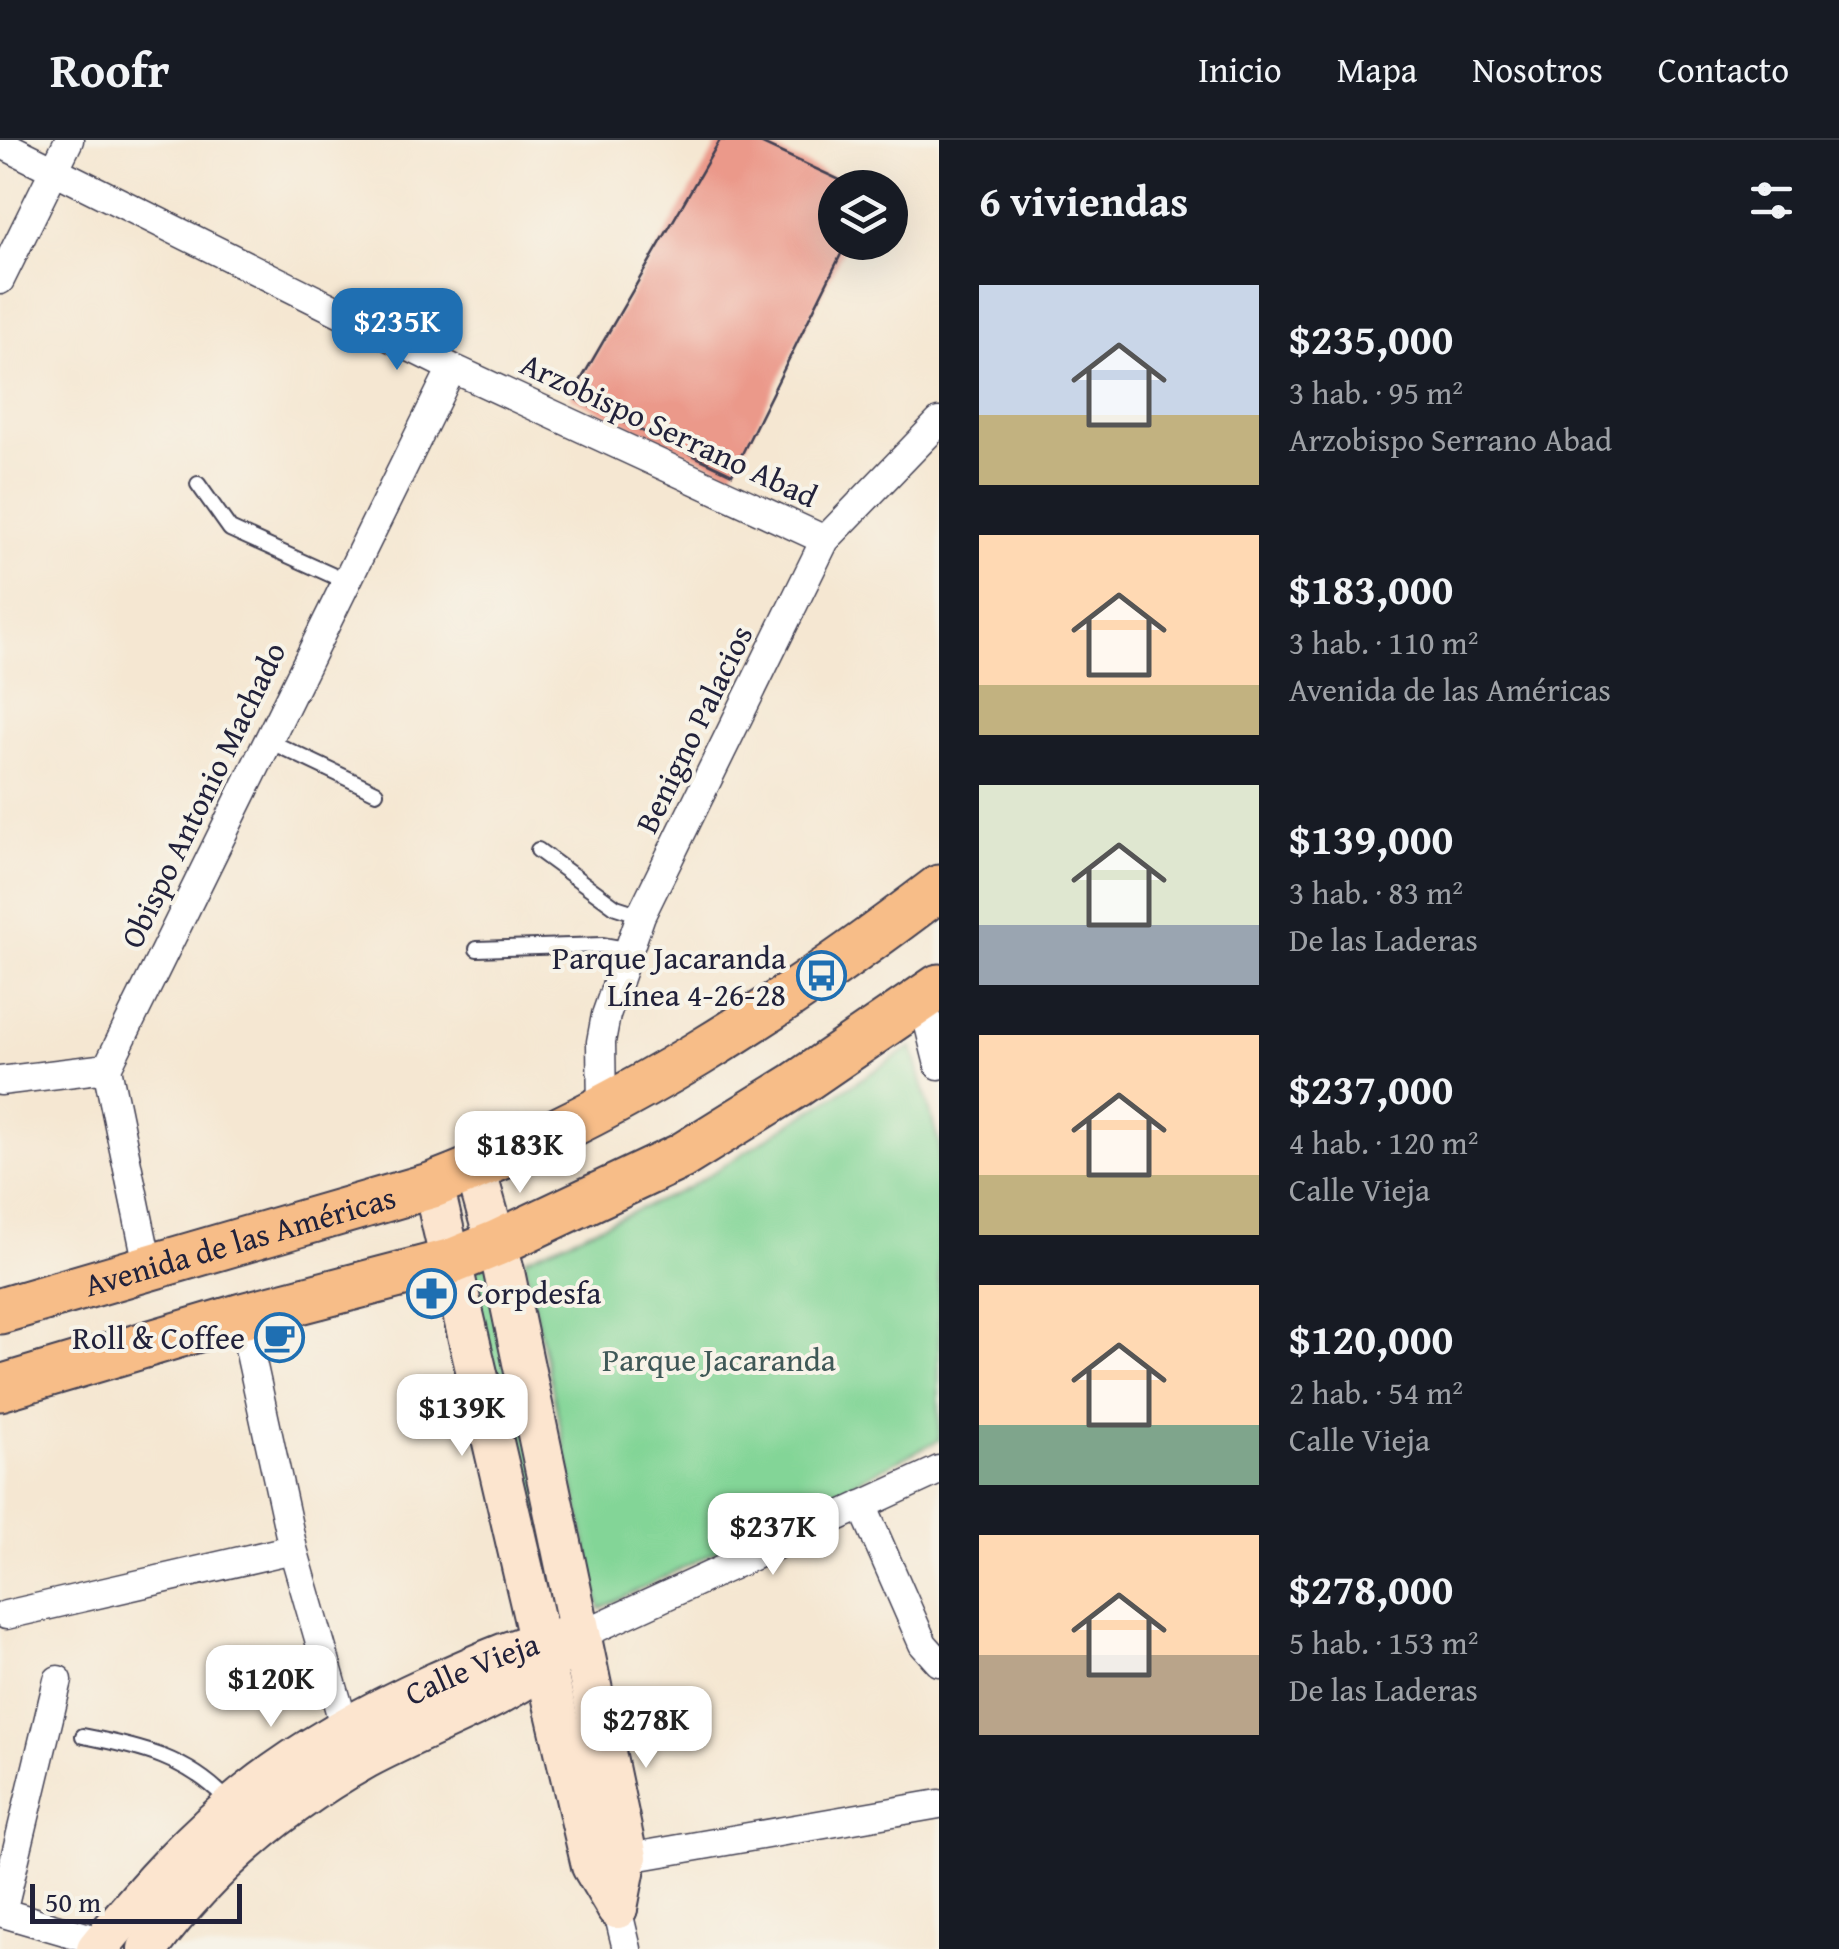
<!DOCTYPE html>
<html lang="es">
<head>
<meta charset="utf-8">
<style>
	body { margin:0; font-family:"Gentium Book Plus",serif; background:#20242c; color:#f1f3f6; height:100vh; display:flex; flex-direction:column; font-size:38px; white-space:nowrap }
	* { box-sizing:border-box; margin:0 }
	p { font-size:32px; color:#9ea1a6 }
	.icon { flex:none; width:55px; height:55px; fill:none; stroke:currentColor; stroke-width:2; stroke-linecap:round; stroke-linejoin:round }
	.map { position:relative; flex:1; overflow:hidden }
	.details { display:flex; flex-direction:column; background:#171b24; width:900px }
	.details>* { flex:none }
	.controls { position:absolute; left:818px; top:30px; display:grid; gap:20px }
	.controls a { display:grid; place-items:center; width:90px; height:90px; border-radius:50%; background:#171b24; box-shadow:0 10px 40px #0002; font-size:50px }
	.scale { position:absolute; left:30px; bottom:25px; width:212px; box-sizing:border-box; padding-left:10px; border:5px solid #22223b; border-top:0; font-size:28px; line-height:35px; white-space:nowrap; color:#22223b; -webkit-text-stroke:8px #f7f3e8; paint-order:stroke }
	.price { position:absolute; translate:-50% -85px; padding:0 22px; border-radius:20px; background:#fff; color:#222; font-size:32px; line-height:65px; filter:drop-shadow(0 2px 5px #0008) }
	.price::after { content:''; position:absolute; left:50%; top:60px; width:30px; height:22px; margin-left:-15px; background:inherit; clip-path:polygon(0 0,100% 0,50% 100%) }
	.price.selected { background:#1f6fb2; color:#fff }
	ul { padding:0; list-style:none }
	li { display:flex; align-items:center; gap:30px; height:250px; padding:0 40px }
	li span { display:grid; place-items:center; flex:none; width:280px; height:200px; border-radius:0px; color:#555 }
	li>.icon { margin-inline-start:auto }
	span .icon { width:120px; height:120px; fill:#fffc; stroke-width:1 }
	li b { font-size:42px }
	h2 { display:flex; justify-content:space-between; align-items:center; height:120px; padding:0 40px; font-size:42px }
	header { display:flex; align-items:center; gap:60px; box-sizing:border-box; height:140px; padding:0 50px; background:#171b24; border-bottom:2px solid #363941 }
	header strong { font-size:48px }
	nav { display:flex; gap:55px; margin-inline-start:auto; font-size:35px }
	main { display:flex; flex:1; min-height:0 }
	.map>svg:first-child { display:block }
	.green { fill:#83d597; stroke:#527c69; stroke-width:2.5 }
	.building { fill:#eb998a }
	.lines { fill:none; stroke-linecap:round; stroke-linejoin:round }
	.lane-casing { stroke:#424052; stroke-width:18 }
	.street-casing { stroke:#424052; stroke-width:31 }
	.secondary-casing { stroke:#424052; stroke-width:44 }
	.primary-casing { stroke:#424052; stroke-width:49 }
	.lane { stroke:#fff; stroke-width:14 }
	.street { stroke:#fff; stroke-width:28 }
	.secondary { stroke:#fce5cf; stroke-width:40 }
	.primary { stroke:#f7bd88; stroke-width:45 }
	.labels { text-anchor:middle; stroke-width:8; stroke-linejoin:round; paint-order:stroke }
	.street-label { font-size:32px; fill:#22223b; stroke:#f7f3e8 }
	.poi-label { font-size:32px; fill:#22223b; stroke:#f7f3e8; text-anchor:end }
	.park-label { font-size:32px; fill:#3f5857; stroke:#f7f3e8 }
</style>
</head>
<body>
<header>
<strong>Roofr</strong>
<nav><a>Inicio</a><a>Mapa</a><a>Nosotros</a><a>Contacto</a></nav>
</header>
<main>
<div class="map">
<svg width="939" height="1809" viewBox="0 0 939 1809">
	<rect width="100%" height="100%" fill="#f7f3e8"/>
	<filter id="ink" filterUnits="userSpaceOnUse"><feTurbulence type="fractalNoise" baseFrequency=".01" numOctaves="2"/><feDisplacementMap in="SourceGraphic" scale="20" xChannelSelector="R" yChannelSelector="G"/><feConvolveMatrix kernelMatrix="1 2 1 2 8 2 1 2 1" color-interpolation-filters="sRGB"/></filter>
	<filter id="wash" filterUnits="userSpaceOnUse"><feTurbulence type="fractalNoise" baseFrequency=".0048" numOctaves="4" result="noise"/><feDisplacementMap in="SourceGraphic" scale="40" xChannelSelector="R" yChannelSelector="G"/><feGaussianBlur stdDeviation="2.25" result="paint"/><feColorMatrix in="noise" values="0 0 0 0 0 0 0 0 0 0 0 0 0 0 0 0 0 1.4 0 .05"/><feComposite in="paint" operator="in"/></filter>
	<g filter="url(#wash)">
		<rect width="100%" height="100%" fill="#f5e7d2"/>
		<path class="green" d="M 912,907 L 939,1004 L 939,1300 L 600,1469 L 524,1119 L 688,1048 Z
			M 489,1124 L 574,1480 L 545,1488 L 463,1133 Z"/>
		<g id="blocks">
			<path class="building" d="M 720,0 L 754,0 L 857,48 L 835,48 L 835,102 L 847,102 L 732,334 L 571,257 Z"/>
		</g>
	</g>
	<g filter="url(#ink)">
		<use href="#blocks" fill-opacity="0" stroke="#424052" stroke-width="2.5"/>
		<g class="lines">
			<defs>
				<path id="lane" d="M 198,344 L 230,389 L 347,442
					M 269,601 L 376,652
					M 538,710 L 616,767 L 641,775
					M 477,809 L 603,805 L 626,809
					M 83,1596 C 140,1607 190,1618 230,1663"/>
				<path id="street" d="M 0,3 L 452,228 L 825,400
					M 0,140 L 69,0
					M 923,861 L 939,925
					M 0,941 L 107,928
					M 602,970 L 601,902 L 606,875 L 641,775 L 825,400 L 939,282
					M 149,1130 L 107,928 L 452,228
					M 242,1176 L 293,1409 L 344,1585
					M 862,1365 L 923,1504 L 939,1522
					M 6,1475 L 293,1409
					M 583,1494 L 939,1330
					M 611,1721 L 939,1664
					M 617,1768 L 627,1809
					M 0,1772 L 103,1802
					M 2,1772 L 58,1540"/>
				<g id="secondary">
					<path d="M 475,1029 L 503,1127 L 627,1717 L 617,1768"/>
					<path d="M 433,1045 L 592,1726 L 617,1768"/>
					<path id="s1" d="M 97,1809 C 202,1679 282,1612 435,1543 C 477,1525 519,1504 565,1497"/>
					<path d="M 148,1809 C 207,1729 280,1666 366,1618 C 431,1583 506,1560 562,1512"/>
				</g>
				<g id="primary">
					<path id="s2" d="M 0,1171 L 433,1045 C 617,975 783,867 939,748"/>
					<path d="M 0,1248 L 242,1176 L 453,1121 L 497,1103 L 680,1017 L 796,945 L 939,847"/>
				</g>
			</defs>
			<use href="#lane" class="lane-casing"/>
			<use href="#street" class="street-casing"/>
			<use href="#secondary" class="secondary-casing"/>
			<use href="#primary" class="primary-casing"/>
			<use href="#lane" class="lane"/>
			<use href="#street" class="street"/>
			<use href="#secondary" class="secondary"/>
			<use href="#primary" class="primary"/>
		</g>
	</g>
	<defs>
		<symbol id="bus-ring" viewBox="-11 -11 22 22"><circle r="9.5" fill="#f7f3e8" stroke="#1f6fb2" stroke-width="1.5"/><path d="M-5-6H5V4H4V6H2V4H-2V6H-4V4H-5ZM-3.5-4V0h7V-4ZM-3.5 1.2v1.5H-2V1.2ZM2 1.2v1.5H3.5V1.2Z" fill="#1f6fb2"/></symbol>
		<symbol id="pharmacy-ring" viewBox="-11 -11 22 22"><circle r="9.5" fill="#f7f3e8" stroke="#1f6fb2" stroke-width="1.5"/><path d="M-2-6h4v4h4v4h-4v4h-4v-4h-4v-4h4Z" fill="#1f6fb2"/></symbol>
		<symbol id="cafe-ring" viewBox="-11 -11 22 22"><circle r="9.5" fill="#f7f3e8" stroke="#1f6fb2" stroke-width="1.5"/><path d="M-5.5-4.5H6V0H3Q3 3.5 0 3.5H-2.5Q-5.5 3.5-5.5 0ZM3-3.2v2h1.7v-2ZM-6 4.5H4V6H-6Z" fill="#1f6fb2"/></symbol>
	</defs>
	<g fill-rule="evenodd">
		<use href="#bus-ring" x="794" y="808" width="55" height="55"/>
		<use href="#pharmacy-ring" x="404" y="1126" width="55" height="55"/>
		<use href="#cafe-ring" x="252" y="1170" width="55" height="55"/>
	</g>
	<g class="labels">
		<g class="street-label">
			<text transform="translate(669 290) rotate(25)" y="11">Arzobispo Serrano Abad</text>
			<text transform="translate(694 589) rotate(-64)" y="11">Benigno Palacios</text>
			<text transform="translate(203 655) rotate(-64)" y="11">Obispo Antonio Machado</text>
			<text dy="11" stroke="none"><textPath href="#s2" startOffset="250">Avenida de las Américas</textPath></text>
			<text dy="11" stroke="none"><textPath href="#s1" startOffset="475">Calle Vieja</textPath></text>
		</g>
		<g class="poi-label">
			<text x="786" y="829">Parque Jacaranda<tspan x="786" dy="37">Línea 4-26-28</tspan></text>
			<text x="467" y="1164" text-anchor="start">Corpdesfa</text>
			<text x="245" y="1209">Roll &amp; Coffee</text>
		</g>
		<g class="park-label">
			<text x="719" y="1231">Parque Jacaranda</text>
		</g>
	</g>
</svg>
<div class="controls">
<a><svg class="icon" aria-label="layers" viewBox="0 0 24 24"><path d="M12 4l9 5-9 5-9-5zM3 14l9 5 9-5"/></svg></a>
</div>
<div class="scale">50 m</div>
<b class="price selected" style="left:397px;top:233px">$235K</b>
<b class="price" style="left:520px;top:1056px">$183K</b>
<b class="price" style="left:462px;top:1319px">$139K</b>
<b class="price" style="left:773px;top:1438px">$237K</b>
<b class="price" style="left:271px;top:1590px">$120K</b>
<b class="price" style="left:646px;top:1631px">$278K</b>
</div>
<section class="details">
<h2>6 viviendas<svg class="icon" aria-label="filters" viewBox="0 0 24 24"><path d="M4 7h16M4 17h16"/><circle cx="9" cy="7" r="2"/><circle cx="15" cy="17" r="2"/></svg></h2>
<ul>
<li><span style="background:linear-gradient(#c9d6e8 65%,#c2b280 0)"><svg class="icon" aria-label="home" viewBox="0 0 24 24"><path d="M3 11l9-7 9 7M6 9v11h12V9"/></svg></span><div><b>$235,000</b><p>3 hab. · 95 m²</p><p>Arzobispo Serrano Abad</p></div></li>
<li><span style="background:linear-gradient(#ffd9b3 75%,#c2b280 0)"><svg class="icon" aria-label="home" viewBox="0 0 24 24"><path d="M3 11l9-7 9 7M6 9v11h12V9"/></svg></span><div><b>$183,000</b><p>3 hab. · 110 m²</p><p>Avenida de las Américas</p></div></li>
<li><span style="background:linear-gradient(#dfe7d0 70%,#9aa5b1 0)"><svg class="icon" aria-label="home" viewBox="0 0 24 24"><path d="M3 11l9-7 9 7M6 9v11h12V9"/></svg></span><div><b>$139,000</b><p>3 hab. · 83 m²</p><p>De las Laderas</p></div></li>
<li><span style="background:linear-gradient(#ffd9b3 70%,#c2b280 0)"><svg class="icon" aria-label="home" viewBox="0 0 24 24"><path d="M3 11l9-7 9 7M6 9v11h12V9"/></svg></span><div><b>$237,000</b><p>4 hab. · 120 m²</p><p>Calle Vieja</p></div></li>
<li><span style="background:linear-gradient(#ffd9b3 70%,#7fa58c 0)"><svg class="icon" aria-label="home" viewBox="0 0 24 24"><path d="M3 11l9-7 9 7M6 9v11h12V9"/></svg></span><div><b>$120,000</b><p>2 hab. · 54 m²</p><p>Calle Vieja</p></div></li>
<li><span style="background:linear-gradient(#ffd9b3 60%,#b9a48a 0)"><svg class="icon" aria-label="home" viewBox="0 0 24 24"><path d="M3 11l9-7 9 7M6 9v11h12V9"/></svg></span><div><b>$278,000</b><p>5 hab. · 153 m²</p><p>De las Laderas</p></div></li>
</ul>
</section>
</main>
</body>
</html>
